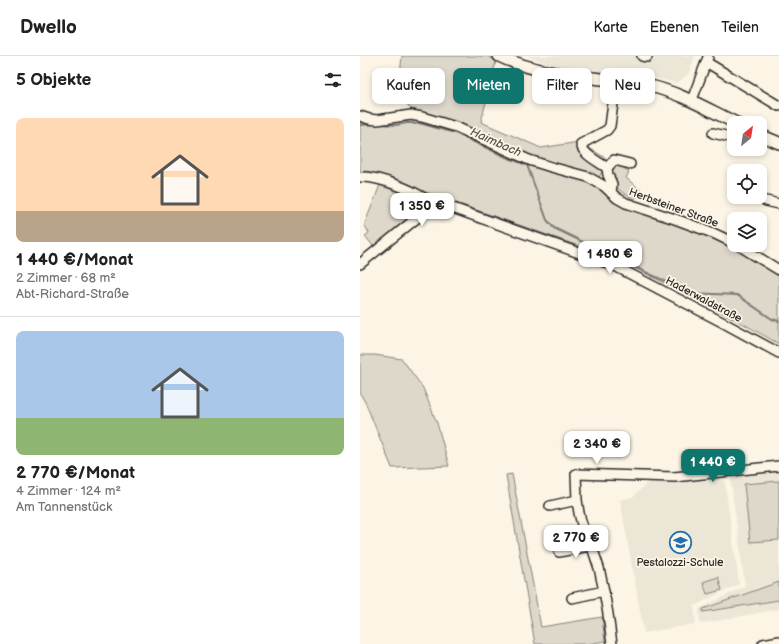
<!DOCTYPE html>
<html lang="de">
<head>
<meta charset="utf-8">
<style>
	body { margin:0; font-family:"Balsamiq Sans",sans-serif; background:#f6f6f6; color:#202124; height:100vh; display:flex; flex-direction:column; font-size:15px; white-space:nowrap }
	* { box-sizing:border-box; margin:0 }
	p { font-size:13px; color:#757577 }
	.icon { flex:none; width:22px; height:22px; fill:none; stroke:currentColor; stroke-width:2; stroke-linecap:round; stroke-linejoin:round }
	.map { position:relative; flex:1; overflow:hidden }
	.sheet { display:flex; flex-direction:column; background:#fff; width:360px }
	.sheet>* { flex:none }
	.banner { position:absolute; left:12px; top:12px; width:347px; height:36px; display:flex; gap:8px }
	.needle { width:26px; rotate:30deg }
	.fabs { position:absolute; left:367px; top:60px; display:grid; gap:8px }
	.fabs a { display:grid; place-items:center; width:40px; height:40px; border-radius:8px; background:#fff; box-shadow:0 2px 6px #0003; font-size:20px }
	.price { position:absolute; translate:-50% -34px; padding:0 9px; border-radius:8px; background:#fff; color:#222; font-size:13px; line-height:26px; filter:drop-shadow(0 1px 2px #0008) }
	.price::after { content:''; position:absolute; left:50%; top:24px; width:12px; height:9px; margin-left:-6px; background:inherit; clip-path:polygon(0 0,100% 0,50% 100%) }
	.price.current { background:#0f766e; color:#fff }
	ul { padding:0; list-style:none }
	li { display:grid; align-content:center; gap:8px; height:212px; padding:0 16px }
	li+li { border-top:1px solid #e0e0e0 }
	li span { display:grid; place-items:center; height:124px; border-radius:8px; color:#555 }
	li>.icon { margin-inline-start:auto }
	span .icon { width:72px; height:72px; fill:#fffc; stroke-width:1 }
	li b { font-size:17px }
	h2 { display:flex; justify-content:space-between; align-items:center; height:48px; padding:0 16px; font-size:17px }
	.pill { padding:0 14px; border-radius:8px; background:#fff; box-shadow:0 2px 6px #0003; font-size:14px; line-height:36px }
	.pill.current { background:#0f766e; color:#fff }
	header { display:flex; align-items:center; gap:24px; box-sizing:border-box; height:56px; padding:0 20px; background:#fff; border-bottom:1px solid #e0e0e0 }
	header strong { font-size:19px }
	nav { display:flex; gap:22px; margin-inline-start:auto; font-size:14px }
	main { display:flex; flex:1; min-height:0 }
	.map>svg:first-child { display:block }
	.built { fill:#ece6d7 }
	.green { fill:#ded8ca; stroke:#84827a }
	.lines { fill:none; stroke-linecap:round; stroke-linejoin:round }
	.stream { stroke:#7d7b74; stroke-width:2 }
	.minor-casing { stroke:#2b2b2b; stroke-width:12 }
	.major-casing { stroke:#2b2b2b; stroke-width:14 }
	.minor { stroke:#fcf5e5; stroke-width:9 }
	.major { stroke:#fcf5e5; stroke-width:11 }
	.labels { text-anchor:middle; stroke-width:3.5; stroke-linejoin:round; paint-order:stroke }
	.street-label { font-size:11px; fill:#2b2b2b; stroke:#fcf5e5 }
	.poi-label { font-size:11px; fill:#2b2b2b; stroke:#fcf5e5 }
	.water-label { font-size:12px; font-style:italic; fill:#545350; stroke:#fcf5e5 }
</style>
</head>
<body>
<header>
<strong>Dwello</strong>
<nav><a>Karte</a><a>Ebenen</a><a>Teilen</a></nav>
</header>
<main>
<section class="sheet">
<h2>5 Objekte<svg class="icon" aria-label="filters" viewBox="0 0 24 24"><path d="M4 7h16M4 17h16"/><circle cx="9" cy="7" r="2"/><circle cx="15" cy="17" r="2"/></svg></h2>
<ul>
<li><span style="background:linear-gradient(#ffd9b3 75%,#b9a48a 0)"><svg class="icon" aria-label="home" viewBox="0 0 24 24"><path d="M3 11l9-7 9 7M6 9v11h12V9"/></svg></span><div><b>1 440 €/Monat</b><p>2 Zimmer · 68 m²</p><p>Abt-Richard-Straße</p></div></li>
<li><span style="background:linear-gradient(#a9c7e8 70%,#8fb573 0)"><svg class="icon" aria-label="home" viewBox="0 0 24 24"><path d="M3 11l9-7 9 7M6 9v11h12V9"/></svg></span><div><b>2 770 €/Monat</b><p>4 Zimmer · 124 m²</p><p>Am Tannenstück</p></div></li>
</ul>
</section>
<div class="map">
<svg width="419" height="588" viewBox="0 0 419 588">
	<rect width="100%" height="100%" fill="#fcf5e5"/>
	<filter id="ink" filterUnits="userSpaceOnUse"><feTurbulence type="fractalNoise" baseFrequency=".025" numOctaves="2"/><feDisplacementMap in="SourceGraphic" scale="8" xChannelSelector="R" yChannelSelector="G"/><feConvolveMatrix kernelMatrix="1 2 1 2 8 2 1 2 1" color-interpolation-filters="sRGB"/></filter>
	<g filter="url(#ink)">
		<path class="built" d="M 167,0 L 335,0 L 328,18 L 317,27 L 286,20 L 195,10 Z
			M 419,412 L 419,553 L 340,568 L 339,553 L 385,530 L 370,419 Z
			M 364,420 L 379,528 L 334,550 L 336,568 L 284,577 L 260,444 L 273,441 L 289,425 Z"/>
		<path class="green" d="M 42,0 L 127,0 L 136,5 L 121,66 L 181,92 L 219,86 L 249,104 L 238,123 L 217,113 L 180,104 L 72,59 L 51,53 L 38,38 Z
			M 54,61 L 97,72 L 232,124 L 267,145 L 358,181 L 419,212 L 419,288 L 380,266 L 271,210 L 216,189 L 82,142 L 7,115 L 0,116 L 0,63 Z
			M 254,110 L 261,110 L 269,116 L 266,122 L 282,135 L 276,142 L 274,143 C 259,135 254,132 249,115 Z
			M 20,129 L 59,145 L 60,148 L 59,152 L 54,157 L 14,191 L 5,180 L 9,177 L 5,170 L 5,167 Z
			M 0,299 L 15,299 L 42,303 L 63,332 L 77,367 L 89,410 L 32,412 L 6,348 L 0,337 Z
			M 152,418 L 181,571 L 242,561 L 245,585 L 227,588 L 175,588 L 146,419 Z
			M 419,425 L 419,484 L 390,486 L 384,428 Z
			M 358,521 L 362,534 L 347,538 L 343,526 Z
			M 419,526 L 419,544 L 343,556 L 343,553 Z"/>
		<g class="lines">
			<path class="stream" d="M 19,68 L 36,69 L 47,67 L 52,67 L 55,68 L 59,67 L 95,77 L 146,101 L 167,109 L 187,164 L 194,172 L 281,214 L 331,237 L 377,239 L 412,263 L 419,265
				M 0,69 L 13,68"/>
			<defs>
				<path id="minor" d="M 282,0 L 287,1 L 287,0
					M 346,6 L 419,50
					M 332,44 L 348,1
					M 0,60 L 9,63 L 17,64 L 51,59 L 62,61 L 96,71 L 169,104 L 191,111 L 228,121 L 244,130 L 257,142 L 266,147 L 315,163 L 353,177 L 374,187
					M 353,77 L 374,82
					M 247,112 L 254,104 L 270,108
					M 0,121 C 19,120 61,136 73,150
					M 251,137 L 252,128 L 248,119 L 247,112 C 238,105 223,99 221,88 L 247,74 L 250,70 L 256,25
					M 406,145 L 419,148
					M 378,189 L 419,214
					M 0,208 L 68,153 C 75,150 80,149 87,150 L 253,209 L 362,266 L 419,297
					M 190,450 L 217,444
					M 199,496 L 229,490
					M 212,542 L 244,535
					M 252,588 L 248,558 L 244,535 L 239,512 L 233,494 L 229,490 L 226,484 L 219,457 L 217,444 L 216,418 L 314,421 L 419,410
					M 403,588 L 419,585"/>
				<path id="major" d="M 139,0 C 185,22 237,20 286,29 C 319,36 347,53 376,67
					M 400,79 L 419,87"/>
			</defs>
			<use href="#minor" class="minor-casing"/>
			<use href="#major" class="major-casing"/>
			<use href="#minor" class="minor"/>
			<use href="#major" class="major"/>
		</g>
	</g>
	<defs>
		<symbol id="school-ring" viewBox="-11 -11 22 22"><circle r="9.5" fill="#fcf5e5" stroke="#1f6fb2" stroke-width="1.5"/><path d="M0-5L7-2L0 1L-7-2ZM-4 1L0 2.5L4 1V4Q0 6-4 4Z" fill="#1f6fb2"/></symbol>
	</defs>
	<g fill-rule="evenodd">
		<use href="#school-ring" x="308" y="474" width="25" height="25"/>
	</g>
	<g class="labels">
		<g class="street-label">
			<text transform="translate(314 151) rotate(20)" y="4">Herbsteiner Straße</text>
			<text transform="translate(344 243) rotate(28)" y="4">Haderwaldstraße</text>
		</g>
		<g class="poi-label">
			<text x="320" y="510">Pestalozzi-Schule</text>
		</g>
		<g class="water-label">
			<text transform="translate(136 86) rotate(24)" y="4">Haimbach</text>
		</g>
	</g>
</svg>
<div class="fabs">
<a><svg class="needle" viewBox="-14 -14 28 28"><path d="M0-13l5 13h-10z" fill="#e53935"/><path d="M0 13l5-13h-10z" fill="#757577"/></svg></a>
<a><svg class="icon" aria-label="locate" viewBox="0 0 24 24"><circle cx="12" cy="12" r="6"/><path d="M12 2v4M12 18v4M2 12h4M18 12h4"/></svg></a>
<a><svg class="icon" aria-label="layers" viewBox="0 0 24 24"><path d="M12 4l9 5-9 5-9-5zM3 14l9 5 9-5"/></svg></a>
</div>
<b class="price" style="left:62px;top:171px">1 350 €</b>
<b class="price" style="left:250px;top:219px">1 480 €</b>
<b class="price" style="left:237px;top:409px">2 340 €</b>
<b class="price current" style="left:353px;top:427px">1 440 €</b>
<b class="price" style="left:216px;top:503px">2 770 €</b>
<div class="banner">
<a class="pill">Kaufen</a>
<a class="pill current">Mieten</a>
<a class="pill">Filter</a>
<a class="pill">Neu</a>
</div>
</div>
</main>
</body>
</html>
